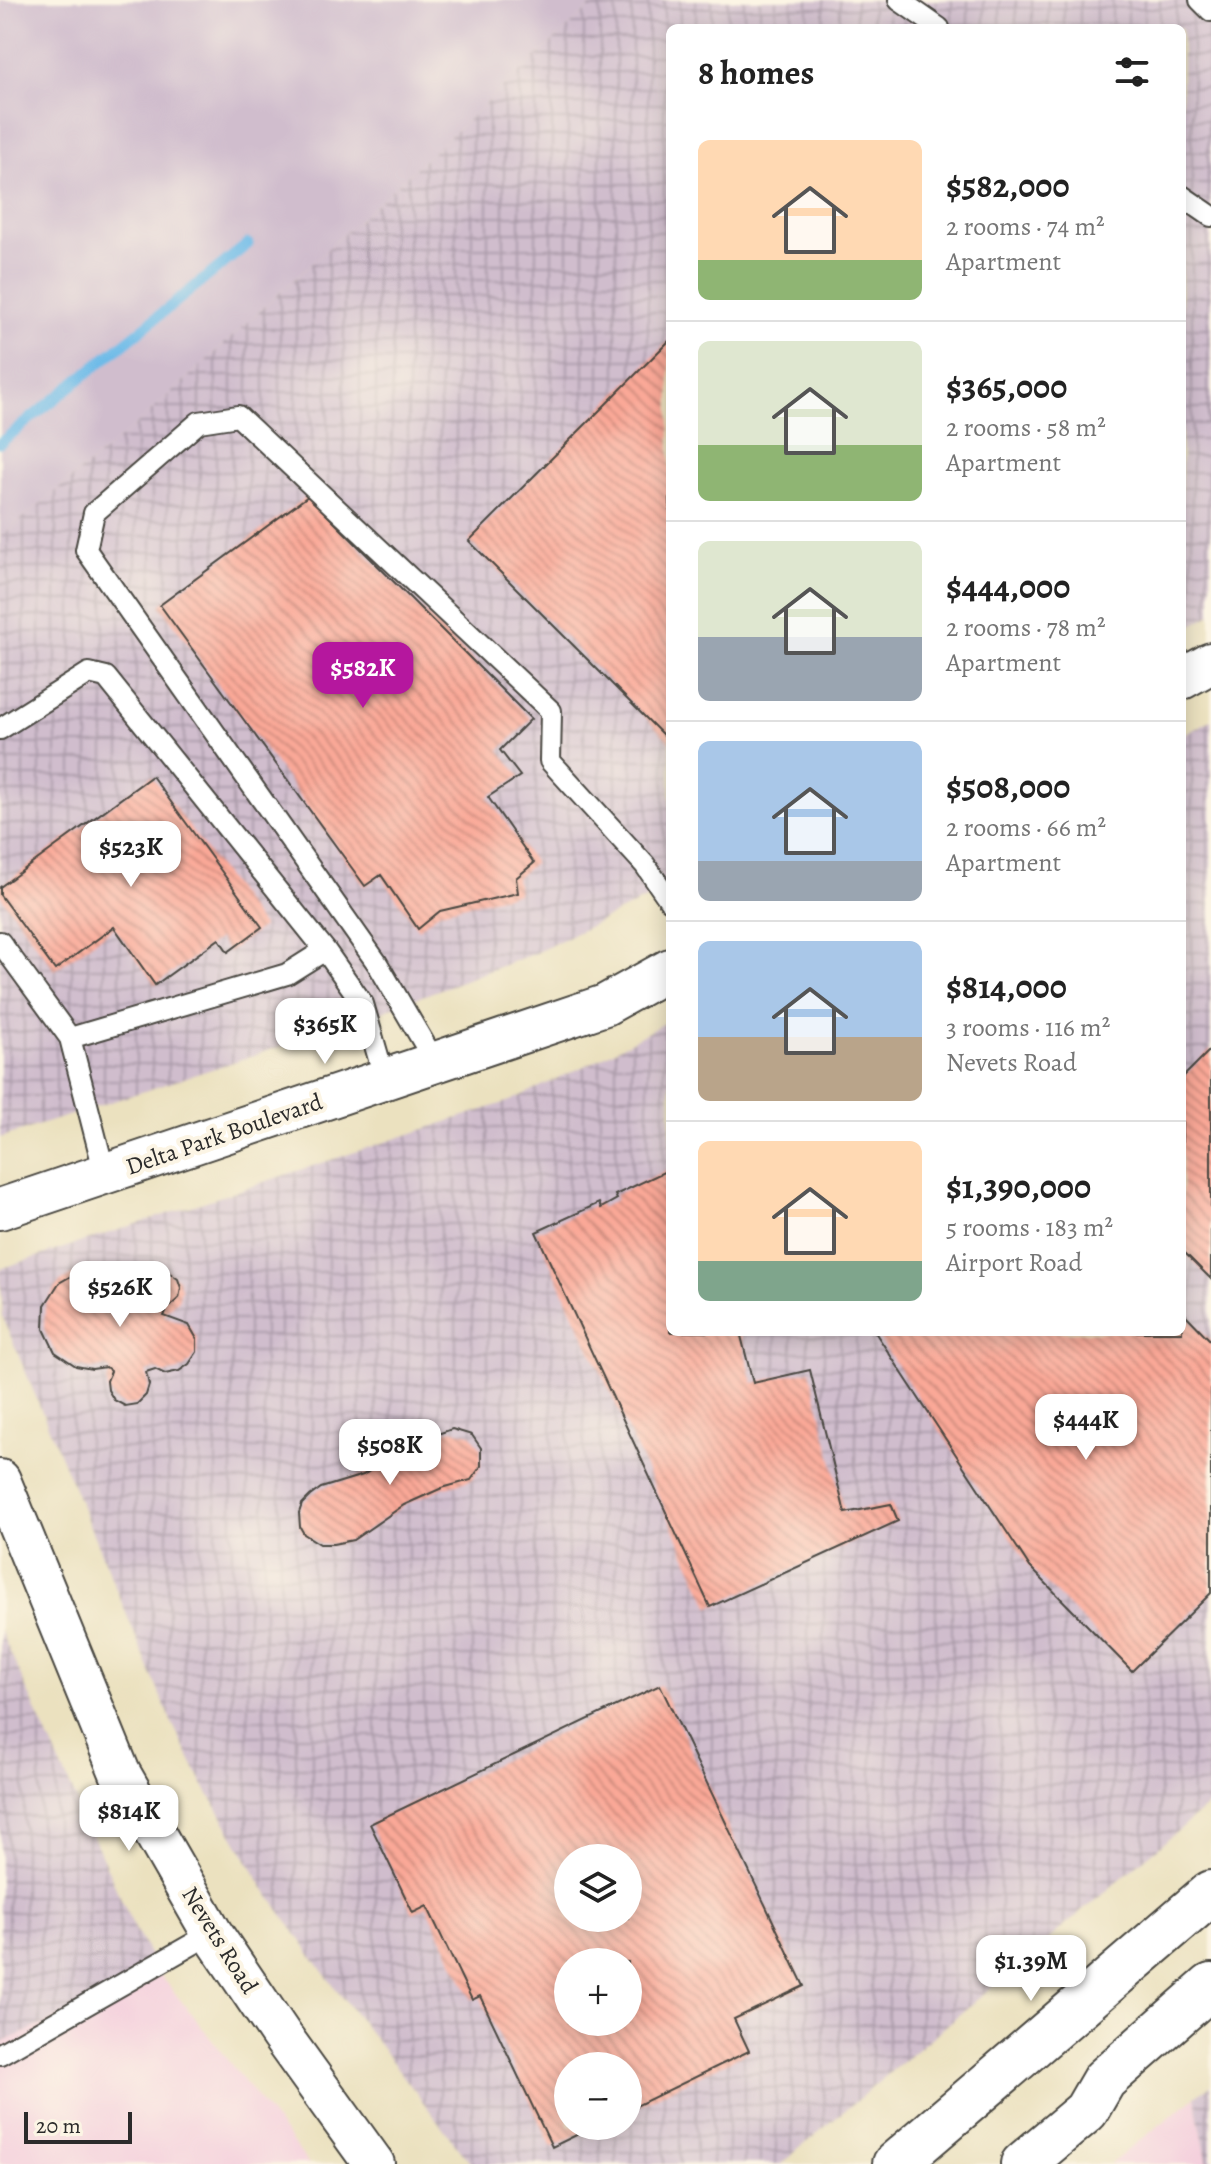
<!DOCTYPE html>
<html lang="en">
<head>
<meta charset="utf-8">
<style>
	body { margin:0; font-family:Alegreya,serif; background:#f2f2f2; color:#222; height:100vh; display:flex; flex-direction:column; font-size:30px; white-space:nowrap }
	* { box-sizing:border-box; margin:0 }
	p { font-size:26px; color:#767676 }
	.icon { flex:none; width:44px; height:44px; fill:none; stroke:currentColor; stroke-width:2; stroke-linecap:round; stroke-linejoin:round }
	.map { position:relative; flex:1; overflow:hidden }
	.side { position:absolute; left:666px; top:24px; width:520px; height:1312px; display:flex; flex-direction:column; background:#fff; border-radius:12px; box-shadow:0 4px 20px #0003 }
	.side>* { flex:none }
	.tools { position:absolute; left:554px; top:1844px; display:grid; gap:16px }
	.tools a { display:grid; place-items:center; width:88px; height:88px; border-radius:50%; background:#fff; box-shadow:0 4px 20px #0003; font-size:40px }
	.scale { position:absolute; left:24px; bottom:20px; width:108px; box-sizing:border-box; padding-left:8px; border:4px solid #2b2b2b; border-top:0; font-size:22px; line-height:28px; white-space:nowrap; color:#2b2b2b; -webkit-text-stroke:6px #fcf5e5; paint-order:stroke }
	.price { position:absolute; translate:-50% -68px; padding:0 18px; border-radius:16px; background:#fff; color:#222; font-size:26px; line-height:52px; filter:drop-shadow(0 2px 4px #0008) }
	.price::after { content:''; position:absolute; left:50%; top:48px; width:24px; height:18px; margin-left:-12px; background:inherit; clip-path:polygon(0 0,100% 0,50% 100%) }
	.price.active { background:#b5179e; color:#fff }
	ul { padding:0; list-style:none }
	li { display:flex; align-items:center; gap:24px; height:200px; padding:0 32px }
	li+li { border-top:2px solid #e0e0e0 }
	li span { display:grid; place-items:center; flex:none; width:224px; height:160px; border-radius:12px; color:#555 }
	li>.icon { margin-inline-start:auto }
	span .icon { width:96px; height:96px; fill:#fffc; stroke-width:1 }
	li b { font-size:34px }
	h2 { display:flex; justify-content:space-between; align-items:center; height:96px; padding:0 32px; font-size:34px }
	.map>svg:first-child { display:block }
	.built { fill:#f4cfdd }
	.industrial { fill:url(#industrial-grid); fill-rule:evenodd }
	.railway { fill:#d0bdcd }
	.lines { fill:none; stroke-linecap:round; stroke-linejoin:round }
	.stream { stroke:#6ebbe8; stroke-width:11 }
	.building { fill:url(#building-back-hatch); fill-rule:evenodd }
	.lane-casing { stroke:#484641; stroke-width:24 }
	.street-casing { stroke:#484641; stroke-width:44 }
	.secondary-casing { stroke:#484641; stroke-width:48 }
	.lane { stroke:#fff; stroke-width:20 }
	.street { stroke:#fff; stroke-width:40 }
	.secondary { stroke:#fff; stroke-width:44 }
	.labels { text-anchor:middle; stroke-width:8; stroke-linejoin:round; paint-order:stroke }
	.street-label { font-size:24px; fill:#2b2b2b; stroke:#fcf5e5 }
</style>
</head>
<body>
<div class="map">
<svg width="1211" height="2164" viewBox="0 0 1211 2164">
	<defs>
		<pattern id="industrial-grid" width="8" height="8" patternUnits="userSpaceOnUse" patternTransform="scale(2)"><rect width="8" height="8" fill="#d0bdcd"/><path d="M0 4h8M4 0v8" fill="none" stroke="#a99aa7"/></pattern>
		<pattern id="building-back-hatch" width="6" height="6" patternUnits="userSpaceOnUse" patternTransform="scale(2)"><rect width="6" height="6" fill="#faa897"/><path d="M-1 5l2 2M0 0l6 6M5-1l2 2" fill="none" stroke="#cb897b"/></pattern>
	</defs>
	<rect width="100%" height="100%" fill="#fcf5e5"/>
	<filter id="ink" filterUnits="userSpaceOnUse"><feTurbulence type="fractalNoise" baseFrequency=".0125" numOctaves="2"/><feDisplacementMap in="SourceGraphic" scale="16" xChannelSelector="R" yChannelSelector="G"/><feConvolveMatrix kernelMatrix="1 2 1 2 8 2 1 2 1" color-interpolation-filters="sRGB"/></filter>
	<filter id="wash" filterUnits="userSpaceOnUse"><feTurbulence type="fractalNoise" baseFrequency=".006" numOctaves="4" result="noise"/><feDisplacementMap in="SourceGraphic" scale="32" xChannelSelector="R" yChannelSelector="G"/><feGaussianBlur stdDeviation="1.8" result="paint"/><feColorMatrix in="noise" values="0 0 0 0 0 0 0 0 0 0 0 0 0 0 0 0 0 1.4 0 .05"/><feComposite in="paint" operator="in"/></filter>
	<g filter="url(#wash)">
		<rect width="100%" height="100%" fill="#ebe1bf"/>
		<path class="built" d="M 160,1974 L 309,2164 L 0,2164 L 0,2043 Z
			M 1195,2097 L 1208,2164 L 1110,2164 Z"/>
		<path class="industrial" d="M 598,0 L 1211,0 L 1211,614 L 1182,631 L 1182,28 L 670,28 L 670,887 L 535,953 L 338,1028 L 0,1138 L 0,537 L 134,427 Z
			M 1211,720 L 1211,1803 L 781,2164 L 471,2164 L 323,1972 L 262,1885 L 203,1784 L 171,1721 L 3,1318 L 0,1269 L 510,1101 L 595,1061 L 670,1020 L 670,1332 L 1182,1332 L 1182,736 ZM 568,1858 L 628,1858 L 628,1918 L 568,1918 ZM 568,1962 L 628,1962 L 628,2022 L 568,2022 ZM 568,2066 L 628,2066 L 628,2126 L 568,2126 Z
			M 0,1630 L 132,1923 L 160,1974 L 0,2043 Z
			M 1211,2085 L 1211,2164 L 1208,2164 L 1195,2097 Z"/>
		<path class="railway" d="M 0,0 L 598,0 L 134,427 L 0,537 Z"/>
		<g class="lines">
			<path class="stream" d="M 0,443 L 248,244"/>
		</g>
		<g id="blocks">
			<path class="building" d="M 670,340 L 670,742 L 469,541 Z
				M 308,496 L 531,719 L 500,750 L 520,776 L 488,797 L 534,863 L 516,878 L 518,893 L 440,911 L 418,929 L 381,875 L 365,886 L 160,605 Z
				M 152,776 L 262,927 L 228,952 L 219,939 L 155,985 L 114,927 L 55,970 L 0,895 L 0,887 Z
				M 1211,1049 L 1211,1279 L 1182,1250 L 1182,1078 Z
				M 670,1169 L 670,1332 L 740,1332 L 753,1383 L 810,1370 L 845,1513 L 891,1504 L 898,1521 L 710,1607 L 536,1232 L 599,1203 L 601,1208 L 617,1199 L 615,1195 Z
				M 154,1269 L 164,1269 L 178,1279 L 181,1288 L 179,1298 L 167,1309 L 164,1316 L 189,1325 L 197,1339 L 197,1352 L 189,1364 L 179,1371 L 165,1374 L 155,1369 L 146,1372 L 149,1385 L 146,1395 L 137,1404 L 125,1406 L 114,1400 L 108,1390 L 107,1381 L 111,1371 L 106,1367 L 92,1369 L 76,1366 L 55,1352 L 44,1329 L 45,1305 L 59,1283 L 80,1271 L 96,1270 L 113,1275 L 127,1285 L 134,1295 L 142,1278 Z
				M 1182,1311 L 1211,1341 L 1211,1593 L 1132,1671 L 1030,1567 L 875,1332 L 1182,1332 Z
				M 452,1429 L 472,1435 L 481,1448 L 481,1466 L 471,1480 L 442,1488 L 404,1505 L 353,1540 L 333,1544 L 320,1544 L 304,1534 L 300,1527 L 299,1513 L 302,1504 L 310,1496 L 321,1488 L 363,1475 L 420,1440 Z
				M 660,1685 L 804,1986 L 734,2019 L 749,2051 L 628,2110 L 628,2066 L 568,2066 L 568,2126 L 595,2126 L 552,2147 L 480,1996 L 472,2000 L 427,1906 L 413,1913 L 370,1824 ZM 568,1858 L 628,1858 L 628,1918 L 568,1918 ZM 568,1962 L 628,1962 L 628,2022 L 568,2022 Z"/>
		</g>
	</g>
	<g filter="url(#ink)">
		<use href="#blocks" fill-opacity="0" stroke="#484641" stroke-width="2"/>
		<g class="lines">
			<defs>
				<path id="lane" d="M 899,0 L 939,28
					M 1200,0 L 1211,11
					M 1182,196 L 1211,216
					M 0,729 L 89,673 L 106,677 L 325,950 L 363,1004 L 385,1080
					M 0,942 L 70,1038 L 105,1174
					M 70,1038 L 287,974 L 325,950
					M 435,1062 L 377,963 L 86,550 L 94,513 L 199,422 L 238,416 L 551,711 L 550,761 L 645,865 L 670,901
					M 0,2054 L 212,1933"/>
				<path id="street" d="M 1182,679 L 1211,663
					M 0,1209 L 605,1005 L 670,969
					M 0,1480 L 120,1773 L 212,1933 L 281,2035 L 374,2164"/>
				<path id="secondary" d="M 895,2164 L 1211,1893
					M 1023,2164 L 1086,2111 L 1104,2080 L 1211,1986"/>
			</defs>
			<use href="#lane" class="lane-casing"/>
			<use href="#street" class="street-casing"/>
			<use href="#secondary" class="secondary-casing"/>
			<use href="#lane" class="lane"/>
			<use href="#street" class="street"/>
			<use href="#secondary" class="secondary"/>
		</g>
	</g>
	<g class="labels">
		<g class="street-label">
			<text transform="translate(224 1134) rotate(-19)" y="8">Delta Park Boulevard</text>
			<text transform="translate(220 1940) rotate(58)" y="8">Nevets Road</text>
		</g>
	</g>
</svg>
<div class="tools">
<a><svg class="icon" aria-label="layers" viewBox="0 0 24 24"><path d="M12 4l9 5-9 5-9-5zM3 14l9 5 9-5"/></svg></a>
<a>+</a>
<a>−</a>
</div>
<div class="scale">20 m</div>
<b class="price active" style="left:363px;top:710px">$582K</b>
<b class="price" style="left:131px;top:889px">$523K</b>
<b class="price" style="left:325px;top:1066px">$365K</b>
<b class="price" style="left:120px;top:1329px">$526K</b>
<b class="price" style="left:1086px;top:1462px">$444K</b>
<b class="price" style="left:390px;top:1487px">$508K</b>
<b class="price" style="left:129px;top:1853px">$814K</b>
<b class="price" style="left:1031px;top:2003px">$1.39M</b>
<section class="side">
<h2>8 homes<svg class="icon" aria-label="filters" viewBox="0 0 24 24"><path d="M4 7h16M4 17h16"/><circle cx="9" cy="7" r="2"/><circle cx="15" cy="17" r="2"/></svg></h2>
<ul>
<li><span style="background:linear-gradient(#ffd9b3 75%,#8fb573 0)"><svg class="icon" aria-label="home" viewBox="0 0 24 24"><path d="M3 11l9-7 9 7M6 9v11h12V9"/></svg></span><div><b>$582,000</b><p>2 rooms · 74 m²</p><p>Apartment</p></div></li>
<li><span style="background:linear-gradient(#dfe7d0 65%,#8fb573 0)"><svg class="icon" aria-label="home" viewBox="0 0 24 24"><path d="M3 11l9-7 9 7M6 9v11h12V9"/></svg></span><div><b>$365,000</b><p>2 rooms · 58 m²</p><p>Apartment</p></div></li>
<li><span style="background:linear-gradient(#dfe7d0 60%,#9aa5b1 0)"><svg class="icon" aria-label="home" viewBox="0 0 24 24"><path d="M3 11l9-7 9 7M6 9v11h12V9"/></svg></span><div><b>$444,000</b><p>2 rooms · 78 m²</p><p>Apartment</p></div></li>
<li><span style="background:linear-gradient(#a9c7e8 75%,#9aa5b1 0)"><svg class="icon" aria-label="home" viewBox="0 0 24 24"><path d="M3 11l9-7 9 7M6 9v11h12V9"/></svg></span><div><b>$508,000</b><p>2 rooms · 66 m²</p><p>Apartment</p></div></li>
<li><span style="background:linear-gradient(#a9c7e8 60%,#b9a48a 0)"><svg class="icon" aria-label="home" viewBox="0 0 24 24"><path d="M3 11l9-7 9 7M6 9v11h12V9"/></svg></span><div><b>$814,000</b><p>3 rooms · 116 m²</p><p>Nevets Road</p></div></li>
<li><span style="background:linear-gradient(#ffd9b3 75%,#7fa58c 0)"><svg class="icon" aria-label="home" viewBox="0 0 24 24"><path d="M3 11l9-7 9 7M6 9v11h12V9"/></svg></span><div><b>$1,390,000</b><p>5 rooms · 183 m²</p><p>Airport Road</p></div></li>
</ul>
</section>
</div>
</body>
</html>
